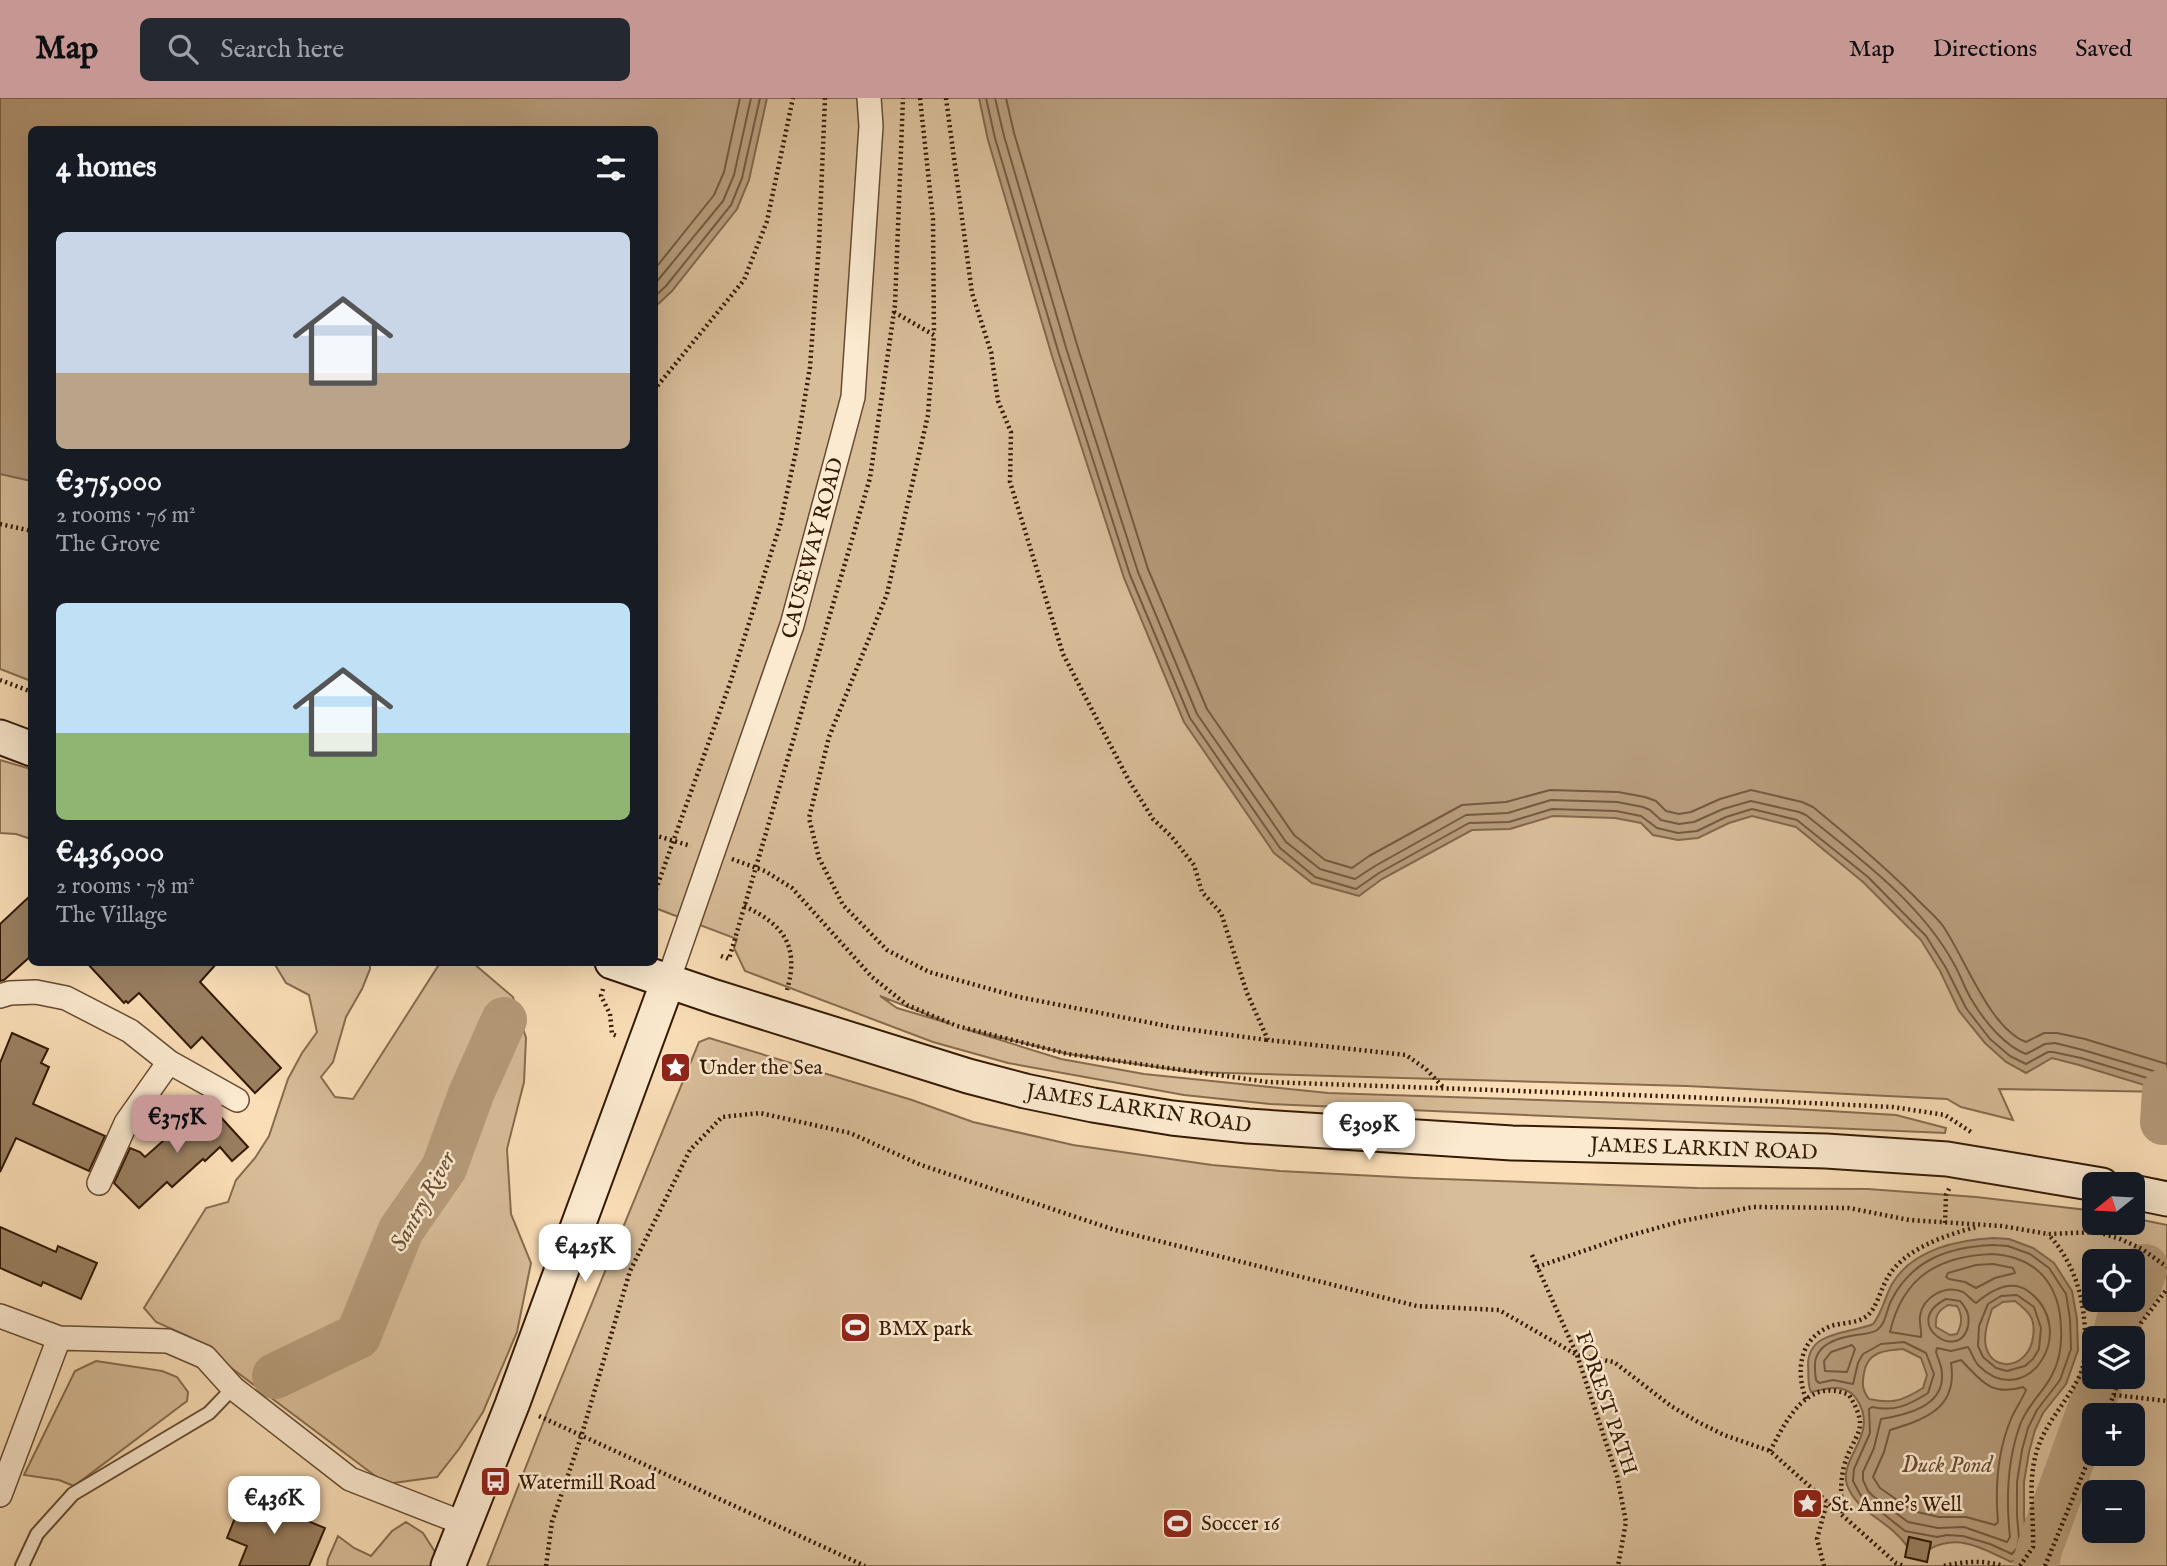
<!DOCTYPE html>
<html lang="en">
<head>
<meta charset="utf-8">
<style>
	body { margin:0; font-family:"IM FELL English",serif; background:#242831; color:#f1f3f6; height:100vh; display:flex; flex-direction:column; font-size:26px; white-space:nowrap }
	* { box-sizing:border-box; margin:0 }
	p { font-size:23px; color:#9ea1a6 }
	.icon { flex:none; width:38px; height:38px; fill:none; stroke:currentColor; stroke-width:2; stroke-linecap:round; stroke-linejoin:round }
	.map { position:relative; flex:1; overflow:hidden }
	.panel { position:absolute; left:28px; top:28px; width:630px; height:840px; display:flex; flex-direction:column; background:#171b24; border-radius:10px; box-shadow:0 7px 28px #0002 }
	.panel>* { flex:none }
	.needle { width:46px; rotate:252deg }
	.tools { position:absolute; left:2082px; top:1074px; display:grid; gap:14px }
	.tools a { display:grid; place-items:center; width:63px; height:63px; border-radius:10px; background:#171b24; box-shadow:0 7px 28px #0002; font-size:35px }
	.price { position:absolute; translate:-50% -60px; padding:0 16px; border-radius:14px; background:#fff; color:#222; font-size:23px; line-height:46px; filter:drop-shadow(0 2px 4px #0008) }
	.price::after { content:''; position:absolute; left:50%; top:42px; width:21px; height:16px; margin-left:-10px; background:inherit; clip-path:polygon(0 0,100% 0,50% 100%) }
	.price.selected { background:#c59692; color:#111 }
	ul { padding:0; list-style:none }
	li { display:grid; align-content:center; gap:14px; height:371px; padding:0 28px }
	li span { display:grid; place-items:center; height:217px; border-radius:10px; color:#555 }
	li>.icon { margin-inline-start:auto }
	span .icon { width:126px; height:126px; fill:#fffc; stroke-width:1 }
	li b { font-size:30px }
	h2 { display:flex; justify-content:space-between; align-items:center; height:84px; padding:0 28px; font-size:30px }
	header { display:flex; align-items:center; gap:42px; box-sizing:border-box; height:98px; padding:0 35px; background:#c59692; color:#111 }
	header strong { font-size:33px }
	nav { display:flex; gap:38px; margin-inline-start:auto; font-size:24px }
	.search { width:490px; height:63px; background:#242831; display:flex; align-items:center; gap:18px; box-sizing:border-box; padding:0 24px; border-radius:10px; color:#9ea1a6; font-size:26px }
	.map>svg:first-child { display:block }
	.green { fill:#d8bd99; stroke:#866c4e; stroke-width:2; fill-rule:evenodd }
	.water { fill:#b69b7a; stroke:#82674b; stroke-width:2; fill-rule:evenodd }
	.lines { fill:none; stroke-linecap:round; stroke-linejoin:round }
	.shore { stroke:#745a3f; stroke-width:2 }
	.river { stroke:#b69b7a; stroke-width:46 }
	.building { fill:#9a8061; stroke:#331a04; stroke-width:2 }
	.lane-casing { stroke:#654b31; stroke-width:16 }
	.street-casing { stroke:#654b31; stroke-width:26 }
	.secondary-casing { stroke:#331a04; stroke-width:37 }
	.path { stroke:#331a04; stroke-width:4.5; stroke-dasharray:2 3.5; stroke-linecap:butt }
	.lane { stroke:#fcead0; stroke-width:12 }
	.street { stroke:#fcead0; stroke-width:23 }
	.secondary { stroke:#fcead0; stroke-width:33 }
	.labels { text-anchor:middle; stroke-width:5; stroke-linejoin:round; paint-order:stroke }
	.street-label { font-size:21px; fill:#331a04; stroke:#fcead0 }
	.poi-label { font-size:21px; fill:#331a04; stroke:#fcead0; text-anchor:start }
	.water-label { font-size:23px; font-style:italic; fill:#674e33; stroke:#fcead0 }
</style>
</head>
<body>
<header>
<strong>Map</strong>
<div class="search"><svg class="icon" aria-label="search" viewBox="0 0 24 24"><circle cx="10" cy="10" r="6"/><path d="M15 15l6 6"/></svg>Search here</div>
<nav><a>Map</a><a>Directions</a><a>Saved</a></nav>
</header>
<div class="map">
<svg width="2167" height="1468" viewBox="0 0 2167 1468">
	<rect width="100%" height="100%" fill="#fadeb7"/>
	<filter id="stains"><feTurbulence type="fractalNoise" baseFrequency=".00286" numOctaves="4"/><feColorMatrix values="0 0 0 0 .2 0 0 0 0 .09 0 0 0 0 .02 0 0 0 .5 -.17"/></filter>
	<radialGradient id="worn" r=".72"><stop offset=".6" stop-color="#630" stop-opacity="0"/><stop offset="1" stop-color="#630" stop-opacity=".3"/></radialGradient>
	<path class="green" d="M 0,0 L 2167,0 L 2167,994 L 1999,991 L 2013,1022 L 1961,1009 L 1947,1001 L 1687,988 L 1190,974 L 1068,956 L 965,931 L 1061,961 L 1144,976 L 1328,995 L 1779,1010 L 1896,1017 L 1946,1030 L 1945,1035 L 1270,1006 L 1184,997 L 1008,965 L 933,944 L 745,873 L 734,850 L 737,841 L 655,810 L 654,32 L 32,32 L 31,583 L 0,571 ZM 880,898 L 951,926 L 897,910 Z
		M 0,662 L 31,671 L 31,741 L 16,736 L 0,735 Z
		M 274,865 L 370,865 L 370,871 L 362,891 L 346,919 L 333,964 L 321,979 L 335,999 L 353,1001 L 440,865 L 473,865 L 513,899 L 526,940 L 524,984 L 507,1051 L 511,1116 L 531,1165 L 517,1234 L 483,1314 L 459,1351 L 437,1379 L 386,1386 L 190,1239 L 156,1224 L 144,1210 L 206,1110 L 228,1104 L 236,1082 L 255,1060 L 269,1038 L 288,981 L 302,955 L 317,934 L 309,897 L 286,885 Z
		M 709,940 L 912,1002 L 973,1024 L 1073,1047 L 1212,1067 L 1280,1073 L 1414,1080 L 1697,1090 L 1868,1091 L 1976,1099 L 2095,1113 L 2095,1125 L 2133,1125 L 2133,1120 L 2167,1127 L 2167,1468 L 487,1468 L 547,1315 L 699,944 ZM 2095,1164 L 2133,1164 L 2133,1202 L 2095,1202 ZM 2095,1241 L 2133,1241 L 2133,1279 L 2095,1279 ZM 2095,1318 L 2133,1318 L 2133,1356 L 2095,1356 ZM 2095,1395 L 2133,1395 L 2133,1433 L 2095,1433 Z
		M 96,1263 L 162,1273 L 177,1279 L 188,1294 L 187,1303 L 74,1388 L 59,1382 L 24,1377 L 75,1273 Z
		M 406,1424 L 423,1435 L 437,1457 L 432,1468 L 327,1468 L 328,1461 L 338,1438 L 354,1450 L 371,1458 L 392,1433 Z"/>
	<path class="water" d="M 0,0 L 767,0 L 749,82 L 737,111 L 672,193 L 655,209 L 654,32 L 32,32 L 31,383 L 0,376 Z
		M 979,0 L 2167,0 L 2167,994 L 2079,967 L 2052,960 L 2026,975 L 2006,964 L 1985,945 L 1959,913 L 1940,873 L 1921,842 L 1863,784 L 1796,729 L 1752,718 L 1729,725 L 1698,740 L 1678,742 L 1653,737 L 1641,725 L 1615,720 L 1553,718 L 1510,731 L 1472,732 L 1382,781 L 1359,798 L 1312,785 L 1274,755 L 1184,624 L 1124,480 L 1052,258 L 988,42 Z
		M 1994,1140 L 2009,1141 L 2033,1150 L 2054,1165 L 2072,1193 L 2077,1221 L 2078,1252 L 2066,1286 L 2043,1315 L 2035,1332 L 2029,1354 L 2024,1384 L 2024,1417 L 2026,1440 L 2019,1461 L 2011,1464 C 1984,1451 1958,1435 1930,1451 L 1931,1444 L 1909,1439 L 1907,1448 C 1889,1422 1857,1415 1847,1387 C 1838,1359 1881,1337 1856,1300 C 1845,1285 1827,1290 1811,1294 C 1807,1286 1809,1276 1808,1267 C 1808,1232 1850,1236 1873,1226 C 1882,1215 1885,1199 1892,1186 C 1913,1151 1956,1142 1994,1140 ZM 2015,1203 C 2029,1214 2036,1220 2033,1239 C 2029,1270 1993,1276 1986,1249 C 1983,1237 1988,1223 1992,1211 L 2003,1204 ZM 1948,1207 L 1957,1208 C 1963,1218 1962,1226 1957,1236 L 1950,1237 L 1936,1229 C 1935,1217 1938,1213 1948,1207 ZM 1903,1251 L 1921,1260 L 1927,1277 L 1923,1290 C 1902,1303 1893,1306 1869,1301 C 1862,1292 1862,1286 1864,1275 C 1867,1254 1885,1252 1903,1251 Z"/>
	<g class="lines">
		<path class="shore" d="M 986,0 L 995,40 L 1059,256 L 1130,477 L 1190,620 L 1280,750 L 1315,779 L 1356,791 L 1379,775 L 1469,725 L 1509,724 L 1552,711 L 1616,713 L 1641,718 L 1657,730 L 1678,735 L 1697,733 L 1726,719 L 1752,711 L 1797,722 L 1868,779 L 1926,838 L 1946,870 L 1966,910 L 1990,941 L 2010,958 L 2026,966 L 2048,954 L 2053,954 L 2081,960 L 2167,986
			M 995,0 L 1004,38 L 1067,253 L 1138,474 L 1197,616 L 1286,744 L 1320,771 L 1355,781 L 1375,768 L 1466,717 L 1508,715 L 1551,702 L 1617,704 L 1643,709 L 1650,712 L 1661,722 L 1679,726 L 1694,724 L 1723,711 L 1751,703 L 1799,714 L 1806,717 C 1859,760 1921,805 1954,866 C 1961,878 1965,892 1973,904 C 1985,924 2005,948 2026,956 L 2045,946 L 2055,945 L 2083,952 L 2167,977
			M 1006,0 L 1014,35 L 1078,250 L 1148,471 L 1207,611 L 1294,737 L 1325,762 L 1352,770 L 1369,758 L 1462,707 L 1506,704 L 1550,692 L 1618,694 L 1645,699 L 1656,703 L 1666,713 L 1679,716 L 1691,714 L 1720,701 L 1751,692 L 1802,704 L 1813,709 C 1848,738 1882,766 1914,798 C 1923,808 1935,817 1943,828 C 1965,860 1990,931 2026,944 L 2044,935 L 2057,935 L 2085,941 L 2167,966
			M 654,172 L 714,97 L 724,74 L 740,0
			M 654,187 L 723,103 L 734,77 L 751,0
			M 654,199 L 666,188 L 731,107 L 742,80 L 760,0
			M 1993,1147 L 2008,1148 L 2030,1156 L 2049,1170 L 2066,1196 L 2070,1221 L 2071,1251 L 2060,1282 L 2037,1312 L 2028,1330 L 2022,1352 L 2017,1384 L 2017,1418 L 2019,1440 L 2017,1450 L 2012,1456 L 1990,1446 L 1963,1438 L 1947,1437 L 1937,1439 L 1905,1433 L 1861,1398 L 1853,1383 L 1854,1371 L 1870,1335 L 1869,1311 L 1872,1309 C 1895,1314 1909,1307 1928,1295 L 1934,1276 L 1926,1255 L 1904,1244 L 1881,1246 L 1863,1256 L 1858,1265 L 1853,1286 L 1833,1282 L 1819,1285 L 1816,1282 C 1815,1275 1814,1266 1816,1260 C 1821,1244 1842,1239 1856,1237 C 1863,1236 1871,1236 1877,1232 C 1886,1226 1886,1213 1891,1203 C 1912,1161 1949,1149 1993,1147 Z
			M 1993,1156 C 2038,1159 2060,1188 2061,1230 C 2062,1247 2060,1262 2052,1277 C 2043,1295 2027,1307 2020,1327 C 2007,1363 2006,1402 2010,1439 L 2007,1444 L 1964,1429 L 1938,1430 L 1908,1424 L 1873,1398 L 1868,1393 L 1863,1382 L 1863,1374 L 1874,1350 L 1881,1321 C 1905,1317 1944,1309 1942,1276 C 1942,1268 1938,1261 1936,1254 L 1937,1250 L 1951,1253 L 1968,1249 C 1972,1255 1974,1263 1979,1268 C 2027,1315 2081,1232 2028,1193 C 2010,1180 1990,1193 1976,1205 C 1971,1202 1968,1197 1963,1194 C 1945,1186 1923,1199 1920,1218 C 1919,1225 1922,1233 1921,1239 L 1890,1234 C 1903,1178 1939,1158 1993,1156 Z
			M 1993,1166 L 2013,1170 L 2015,1175 L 1995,1180 L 1976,1190 L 1965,1184 L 1949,1181 L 1946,1179 L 1948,1175 L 1976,1167 Z
			M 2017,1197 L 2034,1209 L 2041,1230 L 2039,1251 L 2033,1261 L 2025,1268 L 2007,1273 L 1996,1270 L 1983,1259 L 1978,1248 L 1979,1228 L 1988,1206 L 2001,1198 Z
			M 1946,1201 L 1960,1203 C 1967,1211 1970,1217 1968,1228 C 1960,1266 1899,1225 1946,1201 Z
			M 1852,1247 L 1855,1251 L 1847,1274 L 1825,1273 L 1824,1263 L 1831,1254 Z
			M 1961,1262 C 1981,1282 1990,1299 2023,1289 L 2026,1292 C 2022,1302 2015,1311 2011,1321 C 1998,1352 1995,1390 1998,1424 L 1995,1427 L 1966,1419 L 1939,1419 L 1913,1413 L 1880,1390 L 1873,1379 L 1884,1354 L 1890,1332 C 1926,1321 1958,1310 1951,1265 Z"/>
		<path class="river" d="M 2163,1024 L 2165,993
			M 2133,1195 L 2139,1187 L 2145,1169
			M 2114,1241 L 2123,1209 L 2128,1202
			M 275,1278 L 358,1238 L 401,1132 L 444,1070 L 471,996 L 504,922
			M 2036,1468 L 2039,1452 L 2102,1279"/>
	</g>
	<path class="building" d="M 32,796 L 32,857 L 4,882 L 0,883 L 0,826 Z
		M 86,864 L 218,864 L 200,884 L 281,970 L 255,995 L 202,939 L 191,950 L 139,895 L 128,905 L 126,903 L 124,905 Z
		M 12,935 L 48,951 L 41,965 L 49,969 L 33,1006 L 105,1038 L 89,1073 L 16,1040 L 0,1074 L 0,965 Z
		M 207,1004 L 248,1049 L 232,1063 L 220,1049 L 205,1063 L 203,1061 L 172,1089 L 167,1084 L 139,1110 L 114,1085 L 130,1050 L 140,1054 L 145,1059 Z
		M 0,1129 L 56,1154 L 58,1148 L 97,1165 L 81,1201 L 43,1184 L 41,1188 L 0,1170 Z
		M 244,1397 L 325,1430 L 309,1468 L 239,1468 L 247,1448 L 227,1440 Z
		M 1909,1439 L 1931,1444 L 1927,1464 L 1905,1459 Z"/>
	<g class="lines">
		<defs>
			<path id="lane" d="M 22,1468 L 37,1436 L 73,1396 L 209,1315 L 233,1290"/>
			<path id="street" d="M 668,883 L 792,527 L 853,299 L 871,28 L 869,0
				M 0,898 L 10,895 L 36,894 L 66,900 L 130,933 L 169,964 L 237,1002
				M 99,1085 L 126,1025 L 169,964
				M 0,1218 L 59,1240 L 168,1243 L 205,1259 L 233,1290 L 350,1381 L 465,1426
				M 0,1397 L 59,1240"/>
			<path id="secondary" d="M 0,639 L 32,651
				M 612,864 L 715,899 L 968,978 L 1025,993 L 1093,1007 L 1172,1020 L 1248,1028 L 1512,1045 L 1826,1053 L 1947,1061 L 2102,1087
				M 2133,1094 L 2167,1101
				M 448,1468 L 512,1307 L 668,883"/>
		</defs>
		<use href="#lane" class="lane-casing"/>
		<use href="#street" class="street-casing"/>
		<use href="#secondary" class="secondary-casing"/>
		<path class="path" d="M 920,0 L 933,121 L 934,236
			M 946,0 L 972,195 L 991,254 L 998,303 L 1011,334 L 1010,384 L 1063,556 L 1128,681 L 1153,721 L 1171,738 L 1194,767 L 1202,794 L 1221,815 L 1247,895 L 1268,942 L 1406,957 L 1426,971 L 1444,990
			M 894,214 L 934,237 L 928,317 L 887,496 L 829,639 L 809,720 L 819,760 L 843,807 L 887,852 L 929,874 L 1019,899 L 1172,929 L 1267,942
			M 654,292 L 744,182 L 767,123 L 793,0
			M 0,426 L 32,433
			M 0,582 L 32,594
			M 654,737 L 691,748
			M 732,761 L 765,773 L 792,790 L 872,879 L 907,907 L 957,928 L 1068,956 L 1268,984 L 1687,999 L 1893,1009 L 1945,1017 L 1971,1034
			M 654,797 L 730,585 L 780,427 L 796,353 L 810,269 L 819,146 L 825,0
			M 744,808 C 783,826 800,848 787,892
			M 721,858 L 729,861 L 870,380 L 895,207 L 903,0
			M 603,891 L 601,898 L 610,916 L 612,936 L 617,938
			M 1945,1125 L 1946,1097 L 1950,1089
			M 1532,1157 L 1577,1257 L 1617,1378 L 1626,1424 L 1618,1468
			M 1537,1169 L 1621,1140 L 1682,1123 L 1753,1109 L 1849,1110 L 1909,1122 L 2002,1128 L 2048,1136 L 2098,1134 L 2120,1141 L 2142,1151 L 2167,1169
			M 2133,1246 L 2141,1225 L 2167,1191
			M 2114,1297 L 2167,1303
			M 1806,1301 C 1795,1272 1800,1240 1831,1228 C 1843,1224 1858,1226 1868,1217 C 1877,1209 1881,1190 1888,1179 C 1904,1151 1946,1137 1976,1129
			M 539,1318 L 865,1468
			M 2106,1318 L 2120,1279
			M 1770,1353 C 1786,1323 1807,1278 1849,1297 C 1872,1334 1853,1335 1844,1368 C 1840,1384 1841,1401 1842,1418
			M 546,1468 L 552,1424 L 581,1339 L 630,1173 L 690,1052 L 722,1019 L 760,1015 L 850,1035 L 921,1067 L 1115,1132 L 1417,1208 L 1499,1212 L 1577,1257 L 1614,1264 L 1671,1308 L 1698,1324 L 1724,1337 L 1770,1353 L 1896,1465 L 1904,1468
			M 1824,1468 L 1817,1441 L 1827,1404
			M 1944,1468 C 1965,1463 1983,1462 2004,1468
			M 2020,1468 L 2033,1449 C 2034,1416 2027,1385 2037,1352 C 2046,1324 2067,1304 2080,1277 C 2085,1265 2085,1253 2085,1240 C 2085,1202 2075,1165 2048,1136
			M 2045,1468 L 2095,1346"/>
		<use href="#lane" class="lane"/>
		<use href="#street" class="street"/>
		<use href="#secondary" class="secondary"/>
	</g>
	<defs>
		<symbol id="sight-square" viewBox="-11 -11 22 22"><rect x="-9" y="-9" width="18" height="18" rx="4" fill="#8f2418" stroke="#fcead0"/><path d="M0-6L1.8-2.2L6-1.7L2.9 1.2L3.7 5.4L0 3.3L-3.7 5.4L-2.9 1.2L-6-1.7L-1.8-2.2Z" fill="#fff"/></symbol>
		<symbol id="stadium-square" viewBox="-11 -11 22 22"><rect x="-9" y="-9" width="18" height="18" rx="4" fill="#8f2418" stroke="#fcead0"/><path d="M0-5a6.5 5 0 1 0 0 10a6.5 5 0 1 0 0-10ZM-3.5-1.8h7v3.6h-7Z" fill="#fff"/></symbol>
		<symbol id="bus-square" viewBox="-11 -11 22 22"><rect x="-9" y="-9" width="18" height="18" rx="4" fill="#8f2418" stroke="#fcead0"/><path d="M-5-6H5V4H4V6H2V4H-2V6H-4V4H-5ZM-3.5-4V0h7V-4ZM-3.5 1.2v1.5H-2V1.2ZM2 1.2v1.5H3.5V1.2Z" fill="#fff"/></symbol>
	</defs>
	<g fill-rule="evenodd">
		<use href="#sight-square" x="658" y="952" width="35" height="35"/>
		<use href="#stadium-square" x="838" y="1212" width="35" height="35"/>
		<use href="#bus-square" x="478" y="1366" width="35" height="35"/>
		<use href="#sight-square" x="1790" y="1388" width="35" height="35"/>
		<use href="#stadium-square" x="1160" y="1408" width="35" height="35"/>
	</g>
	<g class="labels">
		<g class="street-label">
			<text transform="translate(812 450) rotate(-75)" y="7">CAUSEWAY ROAD</text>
			<text transform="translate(1139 1010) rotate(9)" y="7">JAMES LARKIN ROAD</text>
			<text transform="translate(1704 1050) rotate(2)" y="7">JAMES LARKIN ROAD</text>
			<text transform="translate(1607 1305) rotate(71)" y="7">FOREST PATH</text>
		</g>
		<g class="poi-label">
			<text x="699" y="976">Under the Sea</text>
			<text x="878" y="1237">BMX park</text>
			<text x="518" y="1391">Watermill Road</text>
			<text x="1831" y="1413">St. Anne's Well</text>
			<text x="1201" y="1432">Soccer 16</text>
		</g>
		<g class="water-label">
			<text transform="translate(422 1103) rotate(-61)" y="8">Santry River</text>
			<text x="1947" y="1374">Duck Pond</text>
		</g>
	</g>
	<rect width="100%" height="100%" filter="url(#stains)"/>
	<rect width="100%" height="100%" fill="url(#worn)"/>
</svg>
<div class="tools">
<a><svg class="needle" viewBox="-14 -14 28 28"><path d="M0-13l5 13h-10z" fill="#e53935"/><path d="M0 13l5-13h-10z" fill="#9ea1a6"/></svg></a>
<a><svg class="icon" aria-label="locate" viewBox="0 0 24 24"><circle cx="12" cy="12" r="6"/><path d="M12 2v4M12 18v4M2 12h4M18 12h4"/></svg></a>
<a><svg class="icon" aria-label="layers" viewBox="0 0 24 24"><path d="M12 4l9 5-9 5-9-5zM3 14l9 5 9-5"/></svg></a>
<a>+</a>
<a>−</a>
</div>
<b class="price selected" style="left:177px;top:1057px">€375K</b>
<b class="price" style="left:1369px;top:1064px">€309K</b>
<b class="price" style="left:585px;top:1186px">€425K</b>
<b class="price" style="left:274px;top:1438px">€436K</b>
<section class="panel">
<h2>4 homes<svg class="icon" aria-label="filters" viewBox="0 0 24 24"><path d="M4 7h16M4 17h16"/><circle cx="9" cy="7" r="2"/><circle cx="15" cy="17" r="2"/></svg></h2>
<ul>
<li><span style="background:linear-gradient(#c9d6e8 65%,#b9a48a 0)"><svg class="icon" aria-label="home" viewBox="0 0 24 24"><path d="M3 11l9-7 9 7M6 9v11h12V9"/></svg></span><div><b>€375,000</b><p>2 rooms · 76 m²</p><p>The Grove</p></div></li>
<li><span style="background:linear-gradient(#bfe0f5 60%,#8fb573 0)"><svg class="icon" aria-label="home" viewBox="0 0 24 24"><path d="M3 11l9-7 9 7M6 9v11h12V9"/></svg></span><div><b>€436,000</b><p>2 rooms · 78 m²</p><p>The Village</p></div></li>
</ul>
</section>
</div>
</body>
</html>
